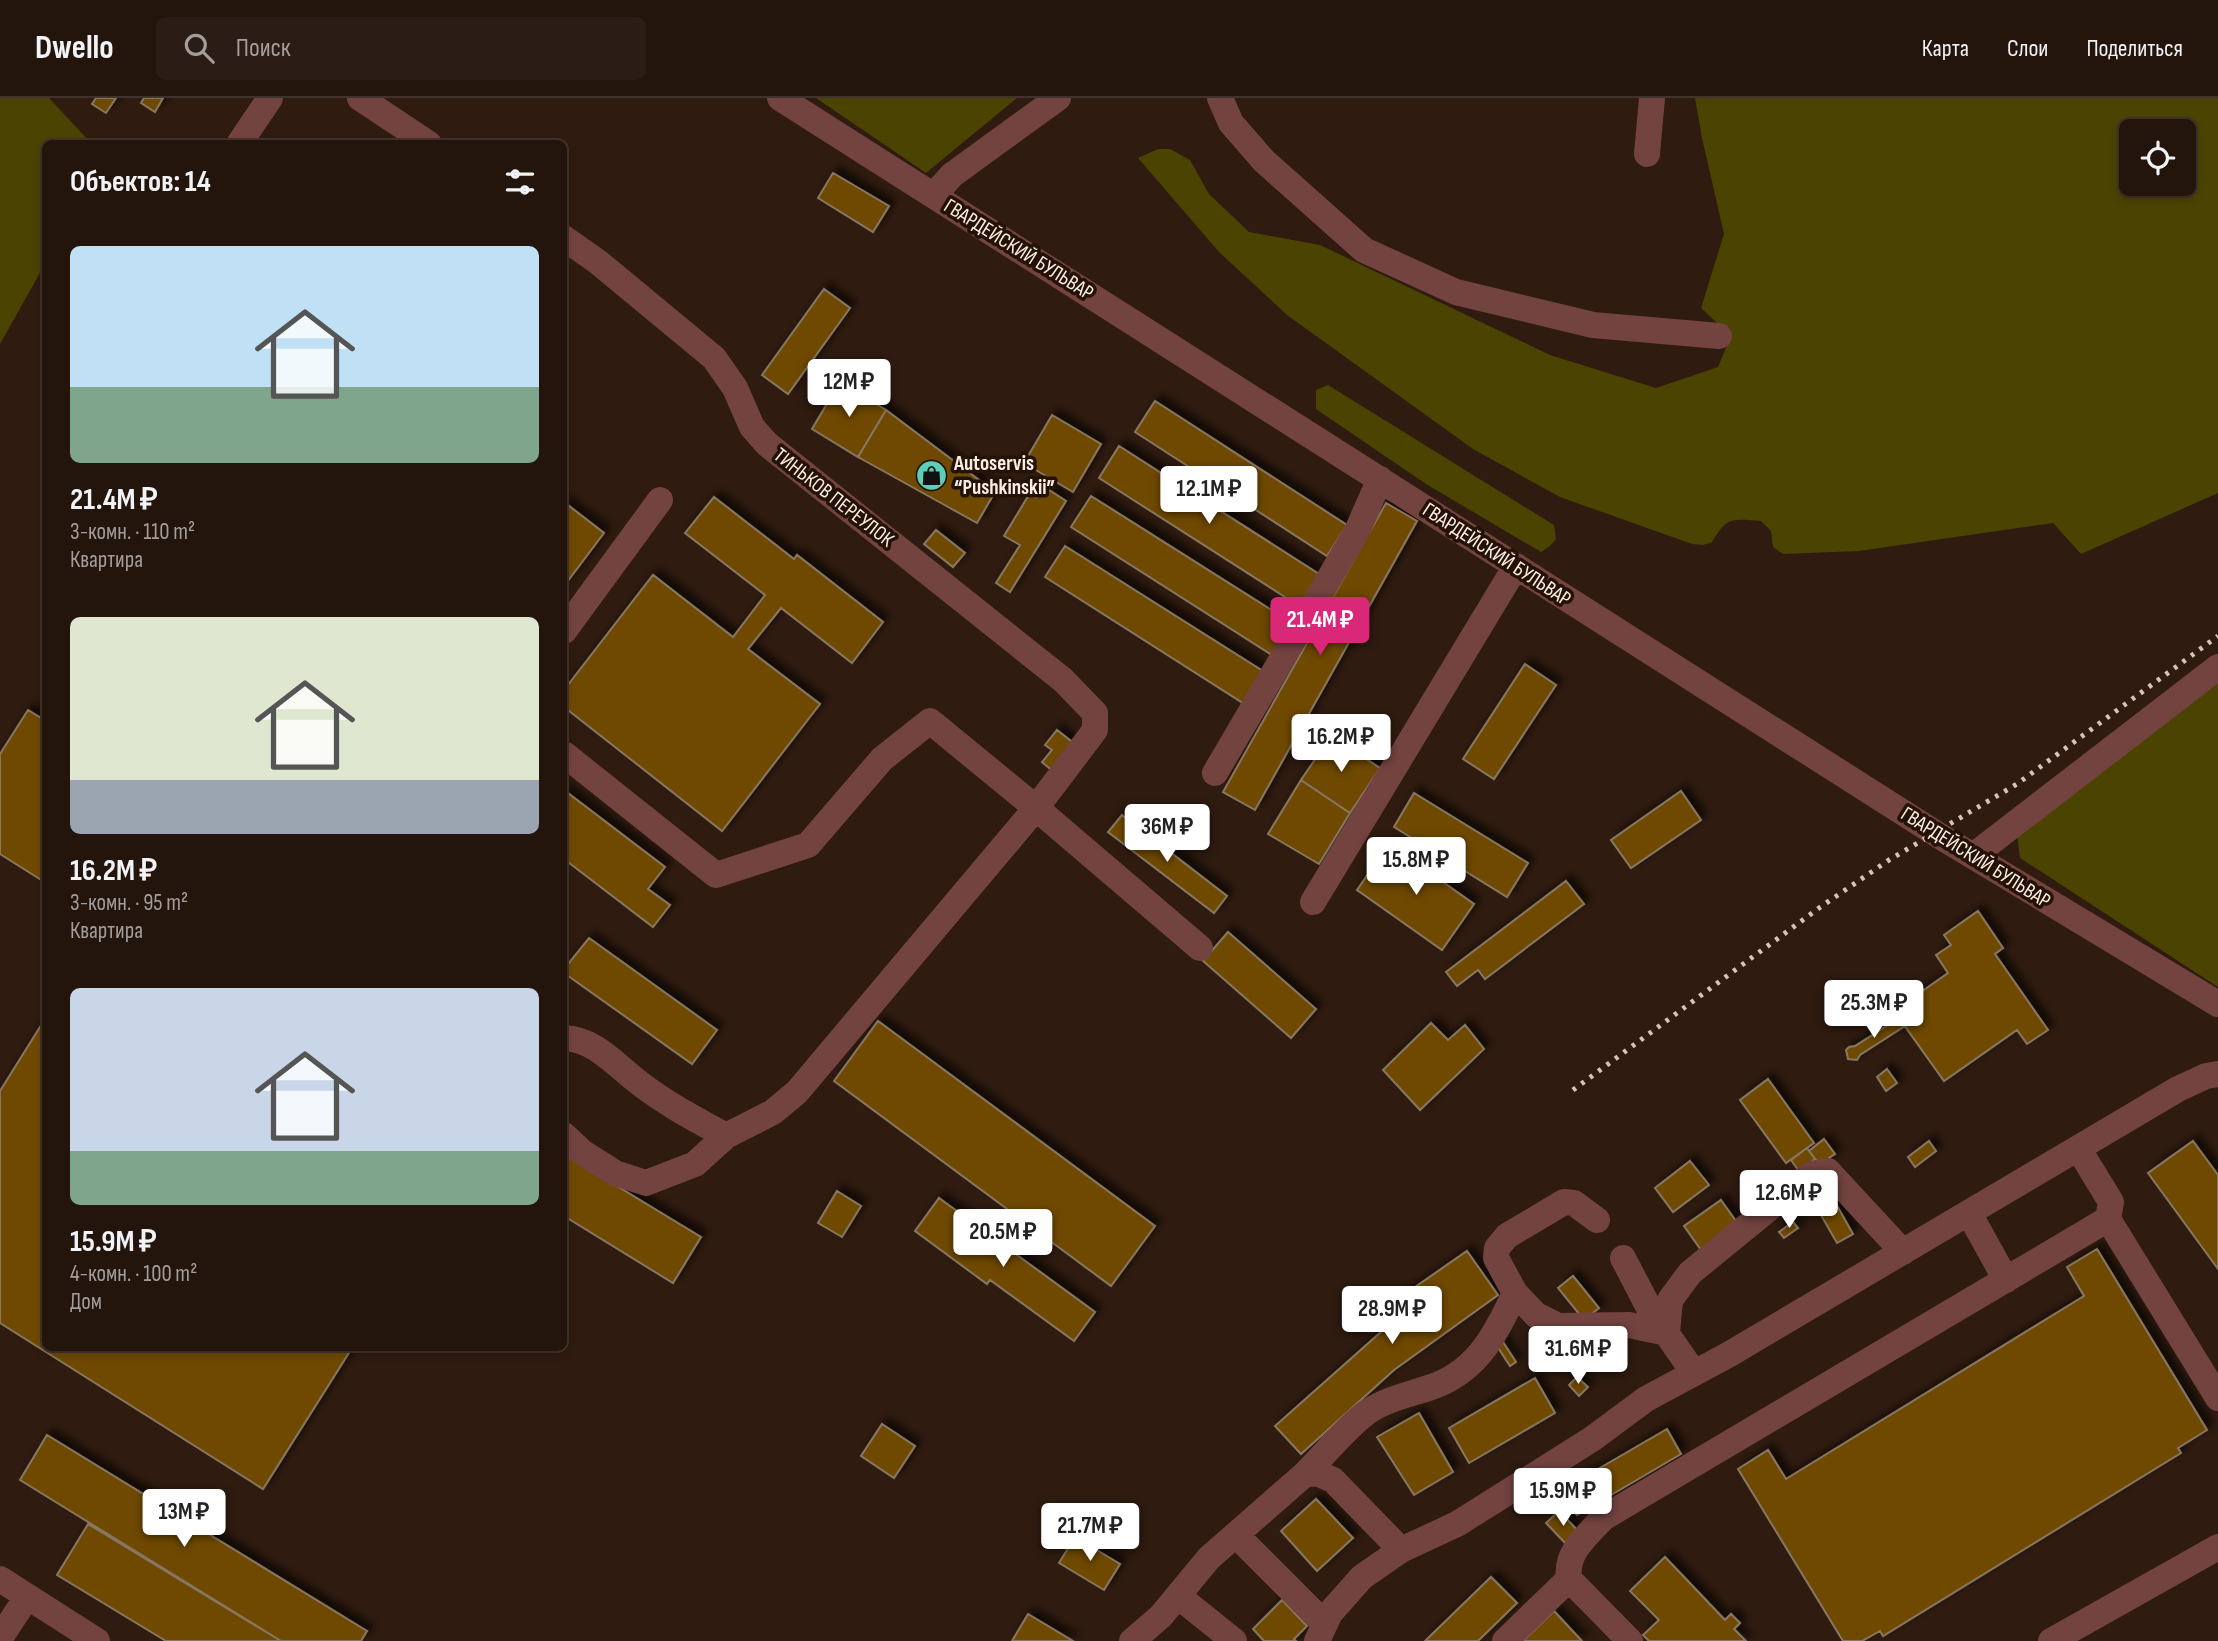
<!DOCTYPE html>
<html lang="ru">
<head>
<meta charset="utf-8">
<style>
	body { margin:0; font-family:"Sofia Sans Condensed",sans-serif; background:#2b1d15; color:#f1f3f6; height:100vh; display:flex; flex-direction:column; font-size:26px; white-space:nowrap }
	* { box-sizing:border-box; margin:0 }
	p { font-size:23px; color:#a39e9d }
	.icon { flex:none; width:38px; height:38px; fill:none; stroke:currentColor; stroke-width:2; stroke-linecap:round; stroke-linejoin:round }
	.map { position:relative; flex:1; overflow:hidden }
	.details { position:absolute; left:42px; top:42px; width:525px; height:1211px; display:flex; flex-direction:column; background:#23140c; border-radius:10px; box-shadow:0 4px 10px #0003,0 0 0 2px #40332d }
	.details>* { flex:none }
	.fabs { position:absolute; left:2119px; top:21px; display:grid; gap:14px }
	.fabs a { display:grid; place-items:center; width:77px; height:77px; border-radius:10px; background:#23140c; box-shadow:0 4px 10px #0003,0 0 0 2px #40332d; font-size:35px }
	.price { position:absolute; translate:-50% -60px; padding:0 16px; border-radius:7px; background:#fff; color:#222; font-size:23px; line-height:46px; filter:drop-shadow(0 2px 4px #0008) }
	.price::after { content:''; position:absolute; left:50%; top:42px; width:21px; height:16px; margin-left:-10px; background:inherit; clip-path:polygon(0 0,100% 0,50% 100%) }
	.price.selected { background:#db2777; color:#fff }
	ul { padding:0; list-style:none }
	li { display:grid; align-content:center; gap:14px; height:371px; padding:0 28px }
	li span { display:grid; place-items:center; height:217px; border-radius:10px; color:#555 }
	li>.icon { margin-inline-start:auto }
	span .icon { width:126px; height:126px; fill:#fffc; stroke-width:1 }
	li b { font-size:30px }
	h2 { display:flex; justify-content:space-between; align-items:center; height:84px; padding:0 28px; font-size:30px }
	header { display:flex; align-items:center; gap:42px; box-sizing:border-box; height:98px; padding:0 35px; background:#23140c; border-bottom:2px solid #40332d }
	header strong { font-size:33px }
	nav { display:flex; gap:38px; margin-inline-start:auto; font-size:24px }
	.search { width:490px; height:63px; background:#2b1d15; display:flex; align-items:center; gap:18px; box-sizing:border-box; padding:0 24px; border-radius:10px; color:#a39e9d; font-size:26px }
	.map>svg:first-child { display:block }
	.green { fill:#4b4301; fill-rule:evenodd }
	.building { fill:#6f4a06; stroke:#877761; stroke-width:2; filter:url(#shadow) }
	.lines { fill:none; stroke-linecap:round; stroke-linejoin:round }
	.minor { stroke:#734340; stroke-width:26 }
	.rail { stroke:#d4c4bd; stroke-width:5; stroke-dasharray:3.5 7; stroke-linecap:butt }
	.labels { text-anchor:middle; stroke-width:7; stroke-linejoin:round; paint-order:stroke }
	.street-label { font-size:21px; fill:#fcede6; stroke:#251207 }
	.poi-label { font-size:21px; font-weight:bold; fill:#fcede6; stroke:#251207; text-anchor:start }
</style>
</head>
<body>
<header>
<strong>Dwello</strong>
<div class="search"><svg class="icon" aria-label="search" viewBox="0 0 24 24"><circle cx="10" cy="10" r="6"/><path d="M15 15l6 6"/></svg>Поиск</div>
<nav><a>Карта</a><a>Слои</a><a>Поделиться</a></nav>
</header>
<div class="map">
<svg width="2218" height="1543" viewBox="0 0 2218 1543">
	<defs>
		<filter id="shadow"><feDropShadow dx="6" dy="-6" stdDeviation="3.5" flood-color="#0009"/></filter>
	</defs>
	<rect width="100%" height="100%" fill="#2f1b10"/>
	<path class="green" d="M 0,0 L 49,0 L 91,45 L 46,46 L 45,166 L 0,246 Z
		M 816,0 L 1017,0 L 926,75 Z
		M 1695,0 L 2218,0 L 2218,395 L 2081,456 L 2053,425 L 1859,453 L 1783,456 L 1773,449 L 1771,433 L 1761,423 C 1733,421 1727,418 1712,444 L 1703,447 L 1692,446 L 1560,399 L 1473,351 L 1287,217 L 1219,154 L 1138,60 L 1158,51 L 1170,51 L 1190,62 L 1209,96 L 1249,134 L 1320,147 L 1550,257 L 1656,290 L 1718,269 L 1731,238 L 1701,210 L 1724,136 L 1702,40 ZM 2132,33 L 2184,33 L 2184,86 L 2132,86 Z
		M 1328,287 L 1554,427 L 1556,441 L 1550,448 L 1541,454 L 1426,386 L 1316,311 L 1316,292 Z
		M 2218,585 L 2218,889 L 2020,760 L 2017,736 Z"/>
	<path class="building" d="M 96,0 L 116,0 L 106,15 L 92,6 Z
		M 144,0 L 163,0 L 155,14 L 141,5 Z
		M 833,75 L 889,108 L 873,134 L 818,100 Z
		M 824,191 L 850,210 L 788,296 L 762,277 Z
		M 840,284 L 886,312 L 858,359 L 812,331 Z
		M 1155,303 L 1347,427 L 1327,458 L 1135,334 Z
		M 886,312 L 995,394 L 977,425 L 858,359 Z
		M 1052,317 L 1101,346 L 1073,394 L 1024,365 Z
		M 1119,348 L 1319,476 L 1299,508 L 1099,380 Z
		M 1043,388 L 1066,403 L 1010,494 L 996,485 L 1020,447 L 1004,438 L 1030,395 L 1036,399 Z
		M 1091,398 L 1292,525 L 1272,557 L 1071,429 Z
		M 714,399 L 794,461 L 797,457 L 883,524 L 852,565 L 781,510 L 748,551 L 820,606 L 722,733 L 564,609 L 564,592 L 653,477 L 733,539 L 765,497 L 685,435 Z
		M 564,404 L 604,435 L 564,488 Z
		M 1386,405 L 1417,423 L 1255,712 L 1223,694 Z
		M 936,432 L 965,455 L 953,469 L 924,446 Z
		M 1065,448 L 1266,575 L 1246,607 L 1045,479 Z
		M 1525,566 L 1556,587 L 1494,681 L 1463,661 Z
		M 28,612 L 46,623 L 46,785 L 0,756 L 0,656 Z
		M 1057,632 L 1076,647 L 1054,674 L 1042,664 L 1052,652 L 1045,647 Z
		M 1331,638 L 1380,670 L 1350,715 L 1301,682 Z
		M 1301,682 L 1350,715 L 1319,766 L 1268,736 Z
		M 564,692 L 665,769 L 648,791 L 670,807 L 653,829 L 564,761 Z
		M 1681,693 L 1701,722 L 1631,770 L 1611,742 Z
		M 1414,695 L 1528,765 L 1507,799 L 1394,729 Z
		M 1122,717 L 1227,798 L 1214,815 L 1108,734 Z
		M 1389,746 L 1474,806 L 1442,852 L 1357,792 Z
		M 1566,783 L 1584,806 L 1485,881 L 1478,872 L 1457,888 L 1446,874 Z
		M 1978,813 L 2003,850 L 1995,856 L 2048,932 L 2027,946 L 2017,932 L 1944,983 L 1894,913 L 1948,875 L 1936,857 L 1951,847 L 1944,837 Z
		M 1228,834 L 1316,911 L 1291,940 L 1203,863 Z
		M 589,840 L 717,932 L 692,966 L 564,875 L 564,871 Z
		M 1899,920 L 1905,928 L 1860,957 L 1857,962 L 1848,961 L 1846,952 L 1849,949 L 1855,948 Z
		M 878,923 L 1155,1128 L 1111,1188 L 834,983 Z
		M 1431,925 L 1448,942 L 1465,927 L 1484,951 L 1420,1012 L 1383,972 Z
		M 40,929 L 46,932 L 46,1250 L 352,1250 L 263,1391 L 0,1225 L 0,993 Z
		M 1887,971 L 1897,985 L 1886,993 L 1877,979 Z
		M 1768,981 L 1814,1045 L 1786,1065 L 1740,1002 Z
		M 1824,1041 L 1835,1056 L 1829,1060 L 1831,1063 L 1820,1067 L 1809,1053 Z
		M 1929,1043 L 1936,1053 L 1915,1069 L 1908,1059 Z
		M 2193,1043 L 2218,1077 L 2218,1171 L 2148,1075 Z
		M 1807,1050 L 1815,1061 L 1799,1073 L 1791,1062 Z
		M 564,1056 L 701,1139 L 673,1185 L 564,1118 Z
		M 1690,1063 L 1709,1087 L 1673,1114 L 1655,1090 Z
		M 1822,1081 L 1853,1136 L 1837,1145 L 1806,1091 Z
		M 837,1093 L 861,1108 L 842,1139 L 818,1125 Z
		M 939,1100 L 1095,1214 L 1074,1243 L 990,1182 L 987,1186 L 915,1133 Z
		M 1721,1102 L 1738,1126 L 1701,1152 L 1684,1128 Z
		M 1793,1124 L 1798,1130 L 1784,1140 L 1779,1134 Z
		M 2097,1151 L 2207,1332 L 2178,1350 L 2181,1355 L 1883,1538 L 1880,1533 L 1862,1543 L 1843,1543 L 1738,1371 L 1768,1352 L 1786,1381 L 2084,1198 L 2067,1169 Z
		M 1467,1153 L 1498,1197 L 1394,1272 L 1301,1356 L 1275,1328 L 1391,1225 L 1382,1212 Z
		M 1573,1178 L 1599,1210 L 1584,1222 L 1558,1190 Z
		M 1501,1241 L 1516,1264 L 1510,1268 L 1495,1245 Z
		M 1577,1279 L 1588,1289 L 1579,1298 L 1569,1287 Z
		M 1535,1280 L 1555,1315 L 1469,1365 L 1449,1330 Z
		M 1419,1315 L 1453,1374 L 1414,1397 L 1377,1339 Z
		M 882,1326 L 915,1348 L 894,1380 L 861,1358 Z
		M 1667,1331 L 1681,1356 L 1577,1417 L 1562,1392 Z
		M 47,1337 L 367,1533 L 361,1543 L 281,1543 L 20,1382 Z
		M 1316,1401 L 1353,1440 L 1317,1473 L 1281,1433 Z
		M 1559,1413 L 1580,1435 L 1567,1447 L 1546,1425 Z
		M 88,1426 L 281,1543 L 166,1543 L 57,1477 Z
		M 1075,1439 L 1120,1466 L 1104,1492 L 1059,1465 Z
		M 1665,1459 L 1725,1522 L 1731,1516 L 1740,1525 L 1734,1531 L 1746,1543 L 1649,1543 L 1643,1537 L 1659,1522 L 1630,1493 Z
		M 1491,1479 L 1517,1505 L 1478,1543 L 1425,1543 Z
		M 1282,1502 L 1307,1528 L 1294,1541 L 1296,1543 L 1264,1543 L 1253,1531 Z
		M 1554,1513 L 1582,1543 L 1523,1543 Z
		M 1028,1516 L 1073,1543 L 1012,1543 Z"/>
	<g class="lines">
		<path class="minor" d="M 360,0 L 429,46
			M 780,0 L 1943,740 L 2218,906
			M 1220,0 L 1231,25 L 1264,63 L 1364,152 L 1456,194 L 1593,227 L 1719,238
			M 239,46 L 270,0
			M 1647,56 L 1652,0
			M 934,97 L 952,77 L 1058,0
			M 564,140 L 598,164 L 714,260 L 735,290 L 752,329 L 767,346 L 1063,582 L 1095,615 L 1095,632 L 1036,710 L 930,623 L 882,661 L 808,747 L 716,777 L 564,656
			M 564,533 L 660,402
			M 1215,675 L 1357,433 L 1380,381
			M 1973,758 L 2218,569
			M 1313,804 L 1516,468
			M 564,940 C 596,941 617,969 642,987 C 668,1007 697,1022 726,1038
			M 564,1037 L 582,1054 L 615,1075 L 646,1085 L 695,1066 L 726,1038 L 773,1014 L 797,994 L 1036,710 L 1200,850
			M 2078,1050 L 2111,1104 L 2108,1121 L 2218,1300
			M 1969,1115 L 2006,1182
			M 1597,1122 L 1574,1105 L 1564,1104 L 1507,1138 L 1497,1150 L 1496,1160 L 1515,1195 L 1536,1217 L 1558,1228 L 1629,1227 L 1667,1235 L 1670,1202 L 1690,1175 L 1811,1076 L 1828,1073 L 1903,1154
			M 1623,1160 L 1649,1210 L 1694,1275
			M 1305,1376 C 1323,1358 1346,1330 1366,1315 C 1387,1300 1413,1296 1437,1287 C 1479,1270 1497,1234 1515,1195
			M 1236,1437 L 1325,1526
			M 0,1481 L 97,1543
			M 1569,1481 C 1565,1454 1587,1438 1603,1420 L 2108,1121
			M 1178,1498 L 1234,1543
			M 0,1540 L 27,1499
			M 1132,1543 L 1161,1518 L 1209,1460 L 1305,1376 L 1317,1375 L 1333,1382 L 1401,1452
			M 1317,1543 L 1330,1515 L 1362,1479 L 1401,1452 L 1457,1426 L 1592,1341 L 1646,1301 L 1728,1257 L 2178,991 L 2206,978 L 2218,976
			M 1505,1543 L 1569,1481 L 1630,1543
			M 2051,1543 L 2218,1449"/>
		<path class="rail" d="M 1573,992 L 1819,810 L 1889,762 L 2017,686 L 2218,538"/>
	</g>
	<defs>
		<symbol id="shop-disc" viewBox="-11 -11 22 22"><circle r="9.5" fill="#5dceb9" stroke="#251207"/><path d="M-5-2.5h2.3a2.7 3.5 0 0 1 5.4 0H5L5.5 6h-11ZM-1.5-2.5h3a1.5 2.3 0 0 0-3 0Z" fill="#111"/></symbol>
	</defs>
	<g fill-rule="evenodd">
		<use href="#shop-disc" x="914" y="360" width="35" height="35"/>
	</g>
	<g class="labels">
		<g class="street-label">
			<text transform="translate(1019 151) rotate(32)" y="7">ГВАРДЕЙСКИЙ БУЛЬВАР</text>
			<text transform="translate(834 399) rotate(38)" y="7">ТИНЬКОВ ПЕРЕУЛОК</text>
			<text transform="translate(1497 456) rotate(33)" y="7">ГВАРДЕЙСКИЙ БУЛЬВАР</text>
			<text transform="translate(1976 759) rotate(32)" y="7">ГВАРДЕЙСКИЙ БУЛЬВАР</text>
		</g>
		<g class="poi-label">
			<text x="954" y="372">Autoservis<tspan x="954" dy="24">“Pushkinskii”</tspan></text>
		</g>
	</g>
</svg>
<div class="fabs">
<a><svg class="icon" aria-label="locate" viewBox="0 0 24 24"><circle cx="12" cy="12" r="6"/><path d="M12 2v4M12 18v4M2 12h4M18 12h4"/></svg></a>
</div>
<b class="price" style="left:849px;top:321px">12M ₽</b>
<b class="price" style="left:1209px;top:428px">12.1M ₽</b>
<b class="price selected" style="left:1320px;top:559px">21.4M ₽</b>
<b class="price" style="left:1341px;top:676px">16.2M ₽</b>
<b class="price" style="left:1167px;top:766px">36M ₽</b>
<b class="price" style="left:1416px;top:799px">15.8M ₽</b>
<b class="price" style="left:1874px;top:942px">25.3M ₽</b>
<b class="price" style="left:1789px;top:1132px">12.6M ₽</b>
<b class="price" style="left:1003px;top:1171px">20.5M ₽</b>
<b class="price" style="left:1392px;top:1248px">28.9M ₽</b>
<b class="price" style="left:1578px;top:1288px">31.6M ₽</b>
<b class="price" style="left:1563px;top:1430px">15.9M ₽</b>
<b class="price" style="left:184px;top:1451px">13M ₽</b>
<b class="price" style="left:1090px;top:1465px">21.7M ₽</b>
<section class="details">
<h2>Объектов: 14<svg class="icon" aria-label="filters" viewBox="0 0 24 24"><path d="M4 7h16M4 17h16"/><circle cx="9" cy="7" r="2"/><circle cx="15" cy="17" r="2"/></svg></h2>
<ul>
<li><span style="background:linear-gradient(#bfe0f5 65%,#7fa58c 0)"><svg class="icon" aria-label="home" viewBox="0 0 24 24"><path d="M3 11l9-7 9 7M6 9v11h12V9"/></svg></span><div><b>21.4M ₽</b><p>3-комн. · 110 m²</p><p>Квартира</p></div></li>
<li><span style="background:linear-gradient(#dfe7d0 75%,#9aa5b1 0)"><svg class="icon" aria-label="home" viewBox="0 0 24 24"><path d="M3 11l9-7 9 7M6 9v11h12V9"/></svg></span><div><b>16.2M ₽</b><p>3-комн. · 95 m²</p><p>Квартира</p></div></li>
<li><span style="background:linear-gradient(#c9d6e8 75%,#7fa58c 0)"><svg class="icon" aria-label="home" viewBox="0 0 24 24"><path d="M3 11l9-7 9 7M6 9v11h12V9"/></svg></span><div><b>15.9M ₽</b><p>4-комн. · 100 m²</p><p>Дом</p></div></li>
</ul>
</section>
</div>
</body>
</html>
